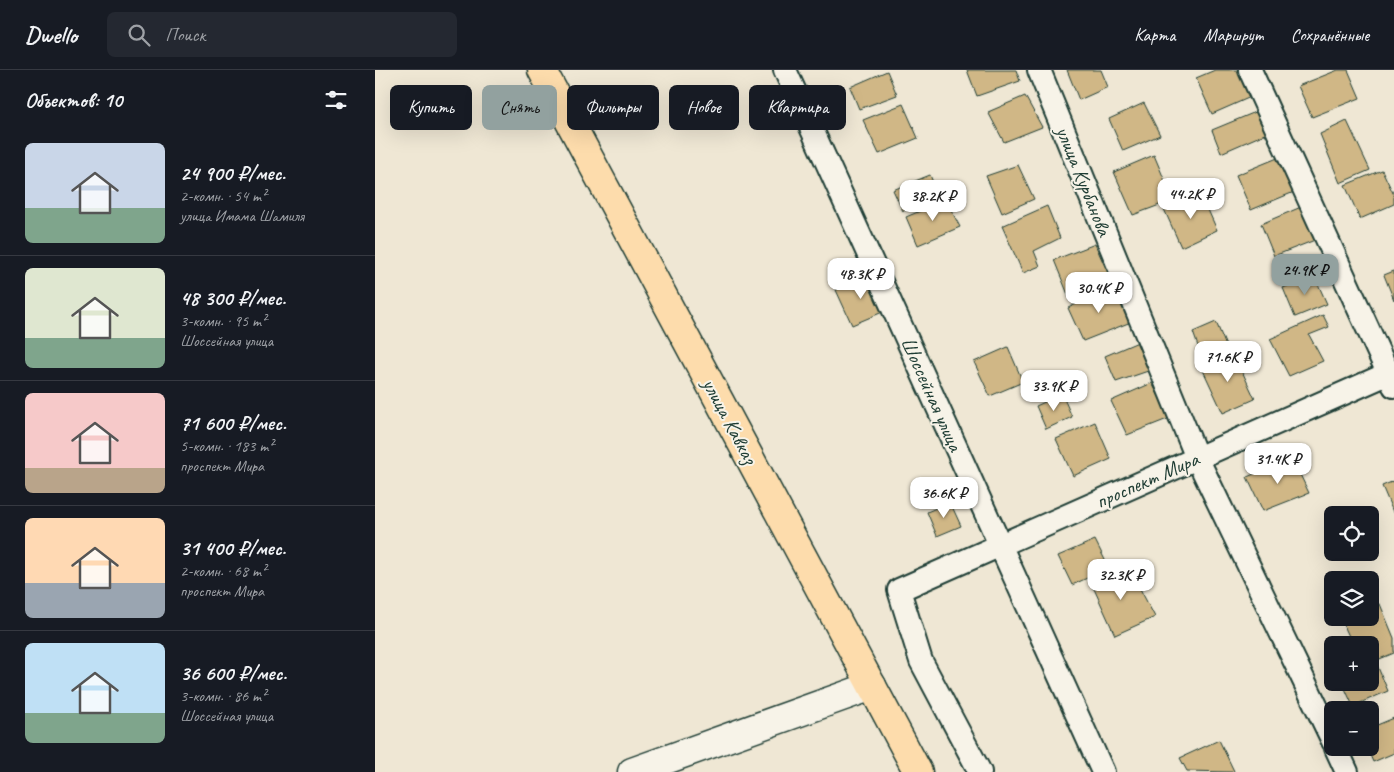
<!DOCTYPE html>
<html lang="ru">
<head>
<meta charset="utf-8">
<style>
	body { margin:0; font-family:Caveat,sans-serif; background:#242831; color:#f1f3f6; height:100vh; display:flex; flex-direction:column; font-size:19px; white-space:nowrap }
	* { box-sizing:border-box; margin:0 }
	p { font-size:16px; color:#9ea1a6 }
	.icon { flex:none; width:28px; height:28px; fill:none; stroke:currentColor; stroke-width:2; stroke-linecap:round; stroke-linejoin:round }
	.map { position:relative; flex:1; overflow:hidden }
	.sheet { display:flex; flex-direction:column; background:#171b24; width:375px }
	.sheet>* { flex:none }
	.hud { position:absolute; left:15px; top:15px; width:475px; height:45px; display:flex; gap:10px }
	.tools { position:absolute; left:949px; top:436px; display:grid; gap:10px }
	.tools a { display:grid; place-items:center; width:55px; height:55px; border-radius:8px; background:#171b24; box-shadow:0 5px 20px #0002; font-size:25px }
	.price { position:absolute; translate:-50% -42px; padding:0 11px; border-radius:10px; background:#fff; color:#222; font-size:16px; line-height:32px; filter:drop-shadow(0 1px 2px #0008) }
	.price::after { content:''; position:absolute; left:50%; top:30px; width:15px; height:11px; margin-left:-8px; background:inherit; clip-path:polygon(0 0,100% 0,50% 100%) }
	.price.active { background:#92a19f; color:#111 }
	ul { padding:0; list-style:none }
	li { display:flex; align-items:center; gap:15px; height:125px; padding:0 25px }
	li+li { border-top:1px solid #363941 }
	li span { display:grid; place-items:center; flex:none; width:140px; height:100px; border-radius:8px; color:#555 }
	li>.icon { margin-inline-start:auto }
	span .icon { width:60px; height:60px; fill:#fffc; stroke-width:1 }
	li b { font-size:21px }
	h2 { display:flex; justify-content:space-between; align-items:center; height:60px; padding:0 25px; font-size:21px }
	.tag { padding:0 18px; border-radius:8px; background:#171b24; box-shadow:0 5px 20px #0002; font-size:18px; line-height:45px }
	.tag.active { background:#92a19f; color:#111 }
	header { display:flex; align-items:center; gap:30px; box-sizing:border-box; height:70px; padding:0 25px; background:#171b24; border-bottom:1px solid #363941 }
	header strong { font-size:24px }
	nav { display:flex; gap:28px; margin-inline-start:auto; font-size:18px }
	.search { width:350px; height:45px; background:#242831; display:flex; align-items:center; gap:12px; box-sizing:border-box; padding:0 18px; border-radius:8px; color:#9ea1a6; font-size:19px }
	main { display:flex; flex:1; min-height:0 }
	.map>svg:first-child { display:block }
	.building { fill:#d0b786; stroke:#1f3d34 }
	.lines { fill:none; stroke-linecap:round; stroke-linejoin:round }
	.minor-casing { stroke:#1f3d34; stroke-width:26 }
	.tertiary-casing { stroke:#1f3d34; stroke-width:31 }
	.trunk-casing { stroke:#1f3d34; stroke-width:31 }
	.minor { stroke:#f7f3e8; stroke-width:22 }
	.tertiary { stroke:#f7f3e8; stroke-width:28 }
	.trunk { stroke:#fddcac; stroke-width:28 }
	.labels { text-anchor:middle; stroke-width:4; stroke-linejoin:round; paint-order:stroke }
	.street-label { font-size:21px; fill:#1f3d34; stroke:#f7f3e8 }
</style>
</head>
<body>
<header>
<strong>Dwello</strong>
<div class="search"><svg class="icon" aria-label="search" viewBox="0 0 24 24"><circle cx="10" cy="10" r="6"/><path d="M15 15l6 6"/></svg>Поиск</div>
<nav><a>Карта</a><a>Маршрут</a><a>Сохранённые</a></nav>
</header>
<main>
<section class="sheet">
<h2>Объектов: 10<svg class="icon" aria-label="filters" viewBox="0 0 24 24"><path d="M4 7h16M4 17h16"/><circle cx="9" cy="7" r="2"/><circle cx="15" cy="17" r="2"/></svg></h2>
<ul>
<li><span style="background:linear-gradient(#c9d6e8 65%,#7fa58c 0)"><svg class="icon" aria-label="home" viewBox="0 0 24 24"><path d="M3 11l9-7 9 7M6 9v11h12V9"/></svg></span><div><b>24 900 ₽/мес.</b><p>2-комн. · 54 m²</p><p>улица Имама Шамиля</p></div></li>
<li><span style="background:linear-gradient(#dfe7d0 70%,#7fa58c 0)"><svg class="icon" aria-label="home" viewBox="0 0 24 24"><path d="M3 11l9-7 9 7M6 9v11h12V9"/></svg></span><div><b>48 300 ₽/мес.</b><p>3-комн. · 95 m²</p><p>Шоссейная улица</p></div></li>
<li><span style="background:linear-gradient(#f6c9c9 75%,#b9a48a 0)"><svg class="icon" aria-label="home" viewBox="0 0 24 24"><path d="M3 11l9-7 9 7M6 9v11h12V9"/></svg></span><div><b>71 600 ₽/мес.</b><p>5-комн. · 183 m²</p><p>проспект Мира</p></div></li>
<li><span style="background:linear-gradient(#ffd9b3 65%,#9aa5b1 0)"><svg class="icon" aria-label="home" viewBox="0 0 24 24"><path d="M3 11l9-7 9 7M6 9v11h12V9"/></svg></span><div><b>31 400 ₽/мес.</b><p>2-комн. · 68 m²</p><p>проспект Мира</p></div></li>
<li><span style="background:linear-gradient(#bfe0f5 70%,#7fa58c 0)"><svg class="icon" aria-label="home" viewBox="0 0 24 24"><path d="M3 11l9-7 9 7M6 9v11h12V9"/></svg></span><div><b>36 600 ₽/мес.</b><p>3-комн. · 86 m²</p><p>Шоссейная улица</p></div></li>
</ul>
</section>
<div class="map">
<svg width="1019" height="702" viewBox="0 0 1019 702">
	<rect width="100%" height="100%" fill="#efe7d4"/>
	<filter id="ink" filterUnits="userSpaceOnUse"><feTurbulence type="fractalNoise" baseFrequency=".02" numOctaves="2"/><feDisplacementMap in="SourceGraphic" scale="10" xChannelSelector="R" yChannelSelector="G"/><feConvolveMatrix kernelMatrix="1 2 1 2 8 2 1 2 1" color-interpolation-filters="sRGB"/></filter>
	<g filter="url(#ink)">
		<path class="building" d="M 592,0 L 641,0 L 645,11 L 602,26 Z
			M 692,0 L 726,0 L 733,17 L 704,30 Z
			M 840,0 L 866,0 L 878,26 L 837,44 L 821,8 Z
			M 963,0 L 973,0 L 985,28 L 937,47 L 923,16 Z
			M 512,1 L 522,25 L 484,39 L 475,17 Z
			M 650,26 L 667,57 L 629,72 L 613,42 Z
			M 769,33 L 785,65 L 748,81 L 734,49 Z
			M 528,34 L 543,68 L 504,84 L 488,50 Z
			M 883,41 L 892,63 L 846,83 L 837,60 Z
			M 972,51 L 995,100 L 965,113 L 945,64 Z
			M 779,85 L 798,130 L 758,145 L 739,102 Z
			M 905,87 L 919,122 L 876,140 L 861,105 Z
			M 643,95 L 659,129 L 627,143 L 611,106 Z
			M 1007,100 L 1019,125 L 1019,134 L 985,149 L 970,115 Z
			M 555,105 L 564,127 L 528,141 L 518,120 Z
			M 826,124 L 842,160 L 806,177 L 789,139 Z
			M 571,130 L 585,157 L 543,175 L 531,147 Z
			M 672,136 L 685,168 L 659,181 L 665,196 L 648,203 L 627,156 Z
			M 926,137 L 940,170 L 899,186 L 886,154 Z
			M 720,174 L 736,210 L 694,227 L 679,190 Z
			M 1019,201 L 1019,230 L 1009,205 Z
			M 939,205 L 952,234 L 920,247 L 908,218 Z
			M 495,206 L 510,241 L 477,255 L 461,220 Z
			M 739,216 L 756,252 L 708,271 L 693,238 Z
			M 948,245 L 954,257 L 934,265 L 948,291 L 914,306 L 895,269 Z
			M 841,252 L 851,276 L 826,285 L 818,262 Z
			M 763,272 L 776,300 L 741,312 L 730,286 Z
			M 633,277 L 648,312 L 615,326 L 599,292 Z
			M 859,284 L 880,329 L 848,343 L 827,298 Z
			M 777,313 L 795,348 L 752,365 L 736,331 Z
			M 687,324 L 697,347 L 671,359 L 661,336 Z
			M 720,352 L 736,389 L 698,406 L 681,369 Z
			M 917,388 L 934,423 L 888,441 L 872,407 Z
			M 1019,411 L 1019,442 L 1018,442 L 1007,416 Z
			M 575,432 L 586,456 L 562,466 L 552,442 Z
			M 720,470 L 734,498 L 697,515 L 683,486 Z
			M 748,496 L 757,518 L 763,515 L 780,547 L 740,565 L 715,510 Z
			M 1005,534 L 1019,568 L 1019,583 L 995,593 L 995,575 L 978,575 L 966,549 L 971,548 L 995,548 L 995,538 Z
			M 1002,595 L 1013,621 L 978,636 L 967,612 L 995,612 L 995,598 Z
			M 1019,648 L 1019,683 L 998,692 L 992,678 L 995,678 L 995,658 Z
			M 844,670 L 859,701 L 856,702 L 812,701 L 805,688 Z"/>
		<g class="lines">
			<defs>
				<path id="minor" d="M 410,0 L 728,702
					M 664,0 L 822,388 L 958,671
					M 875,0 L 1019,316
					M 961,678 L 972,702
					M 605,702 L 546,591 L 524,520 L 1019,301"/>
				<path id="tertiary" d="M 257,702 L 497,616"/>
				<path id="trunk" d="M 167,0 L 543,702"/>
			</defs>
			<use href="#minor" class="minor-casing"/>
			<use href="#tertiary" class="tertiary-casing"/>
			<use href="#trunk" class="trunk-casing"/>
			<use href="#minor" class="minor"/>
			<use href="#tertiary" class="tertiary"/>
			<use href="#trunk" class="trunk"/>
		</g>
	</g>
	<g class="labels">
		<g class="street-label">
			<text transform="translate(709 111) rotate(68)" y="7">улица Курбанова</text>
			<text transform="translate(557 324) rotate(66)" y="7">Шоссейная улица</text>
			<text transform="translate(355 351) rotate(62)" y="7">улица Кавказ</text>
			<text transform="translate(772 410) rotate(-24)" y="7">проспект Мира</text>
		</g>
	</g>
</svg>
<div class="tools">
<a><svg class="icon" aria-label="locate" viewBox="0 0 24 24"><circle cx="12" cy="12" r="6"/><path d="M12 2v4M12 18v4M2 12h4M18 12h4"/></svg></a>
<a><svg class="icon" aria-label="layers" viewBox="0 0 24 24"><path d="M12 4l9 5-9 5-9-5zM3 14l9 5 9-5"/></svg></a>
<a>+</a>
<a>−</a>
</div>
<b class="price" style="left:816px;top:150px">44.2K ₽</b>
<b class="price" style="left:558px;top:152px">38.2K ₽</b>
<b class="price active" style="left:930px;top:226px">24.9K ₽</b>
<b class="price" style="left:486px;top:230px">48.3K ₽</b>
<b class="price" style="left:724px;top:244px">30.4K ₽</b>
<b class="price" style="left:853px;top:313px">71.6K ₽</b>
<b class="price" style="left:679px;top:342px">33.9K ₽</b>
<b class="price" style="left:903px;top:415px">31.4K ₽</b>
<b class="price" style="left:569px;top:449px">36.6K ₽</b>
<b class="price" style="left:746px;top:531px">32.3K ₽</b>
<div class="hud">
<a class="tag">Купить</a>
<a class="tag active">Снять</a>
<a class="tag">Фильтры</a>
<a class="tag">Новое</a>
<a class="tag">Квартира</a>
</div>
</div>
</main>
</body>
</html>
